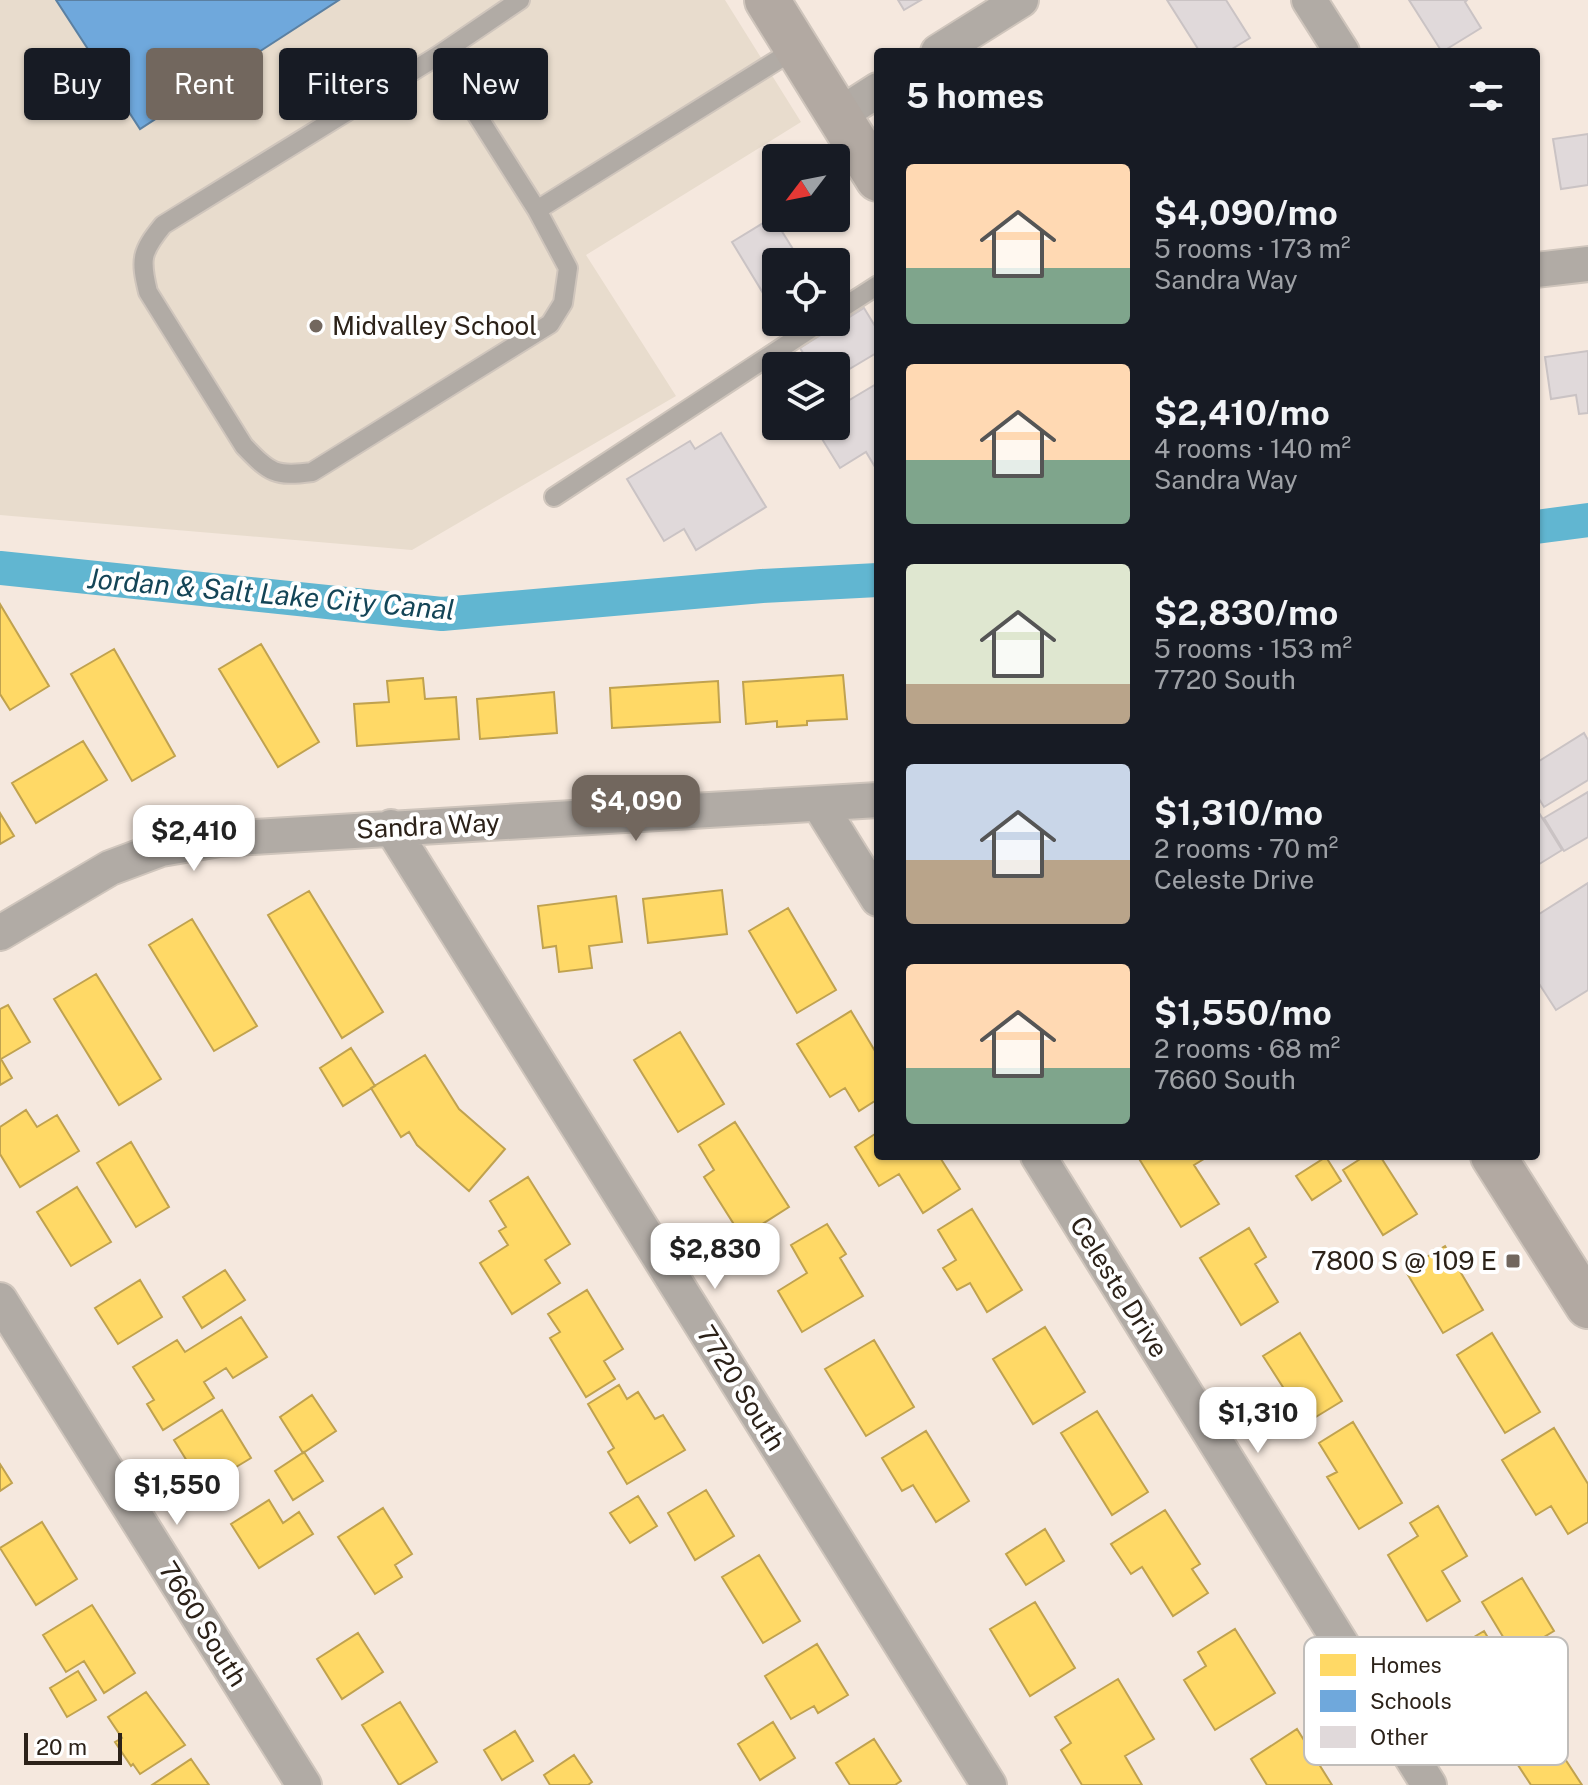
<!DOCTYPE html>
<html lang="en">
<head>
<meta charset="utf-8">
<style>
	body { margin:0; font-family:"Public Sans",sans-serif; background:#242831; color:#f1f3f6; height:100vh; display:flex; flex-direction:column; font-size:30px; white-space:nowrap }
	* { box-sizing:border-box; margin:0 }
	p { font-size:26px; color:#9ea1a6 }
	.icon { flex:none; width:44px; height:44px; fill:none; stroke:currentColor; stroke-width:2; stroke-linecap:round; stroke-linejoin:round }
	.map { position:relative; flex:1; overflow:hidden }
	.sheet { position:absolute; left:874px; top:48px; width:666px; height:1112px; display:flex; flex-direction:column; background:#171b24; border-radius:8px; box-shadow:0 2px 6px #0004 }
	.sheet>* { flex:none }
	.banner { position:absolute; left:24px; top:48px; width:730px; height:72px; display:flex; gap:16px }
	.needle { width:52px; rotate:238deg }
	.tools { position:absolute; left:762px; top:144px; display:grid; gap:16px }
	.tools a { display:grid; place-items:center; width:88px; height:88px; border-radius:8px; background:#171b24; box-shadow:0 2px 6px #0004; font-size:40px }
	.scale { position:absolute; left:24px; bottom:20px; width:98px; box-sizing:border-box; padding-left:8px; border:4px solid #2c2219; border-top:0; font-size:22px; line-height:28px; white-space:nowrap; color:#2c2219; -webkit-text-stroke:6px #fff; paint-order:stroke }
	.price { position:absolute; translate:-50% -68px; padding:0 18px; border-radius:16px; background:#fff; color:#222; font-size:26px; line-height:52px; filter:drop-shadow(0 2px 4px #0008) }
	.price::after { content:''; position:absolute; left:50%; top:48px; width:24px; height:18px; margin-left:-12px; background:inherit; clip-path:polygon(0 0,100% 0,50% 100%) }
	.price.on { background:#72675e; color:#fff }
	ul { padding:0; list-style:none }
	li { display:flex; align-items:center; gap:24px; height:200px; padding:0 32px }
	li span { display:grid; place-items:center; flex:none; width:224px; height:160px; border-radius:8px; color:#555 }
	li>.icon { margin-inline-start:auto }
	span .icon { width:96px; height:96px; fill:#fffc; stroke-width:1 }
	li b { font-size:34px }
	h2 { display:flex; justify-content:space-between; align-items:center; height:96px; padding:0 32px; font-size:34px }
	.chip { padding:0 28px; border-radius:8px; background:#171b24; box-shadow:0 2px 6px #0004; font-size:28px; line-height:72px }
	.chip.on { background:#72675e; color:#fff }
	.map>svg:first-child { display:block }
	.education { fill:#e8dccd }
	.homes { fill:#ffd966; stroke:#c0a24f; stroke-width:2 }
	.schools { fill:#6fa8dc; stroke:#5b80a2; stroke-width:2 }
	.lines { fill:none; stroke-linecap:round; stroke-linejoin:round }
	.canal { stroke:#61b6d1; stroke-width:34 }
	.building { fill:#e0d9da; stroke:#cac3c4; stroke-width:2 }
	.lane-casing { stroke:#cfc5bc; stroke-width:22 }
	.street-casing { stroke:#cfc5bc; stroke-width:38 }
	.secondary-casing { stroke:#cfc5bc; stroke-width:48 }
	.lane { stroke:#b1aba5; stroke-width:18 }
	.street { stroke:#b1aba5; stroke-width:34 }
	.secondary { stroke:#b2a9a2; stroke-width:44 }
	.poi-dot { fill:#72675e; stroke:#fff; stroke-width:3 }
	.labels { text-anchor:middle; stroke-width:8; stroke-linejoin:round; paint-order:stroke }
	.poi-label { font-size:26px; fill:#2c2219; stroke:#fff; text-anchor:start }
	.street-label { font-size:26px; fill:#2c2219; stroke:#fff }
	.water-label { font-size:28px; font-style:italic; fill:#144557; stroke:#fff }
	.key { fill:#fff; stroke:#c0bdba; stroke-width:2 }
	.key-label { font-size:22px; fill:#2c2219 }
</style>
</head>
<body>
<div class="map">
<svg width="1588" height="1785" viewBox="0 0 1588 1785">
	<rect width="100%" height="100%" fill="#f5e8de"/>
	<path class="education" d="M 0,0 L 725,0 L 801,122 L 586,255 L 676,396 L 412,550 L 0,515 Z"/>
	<path class="homes" d="M 0,604 L 49,686 L 10,710 L 0,694 Z
		M 261,644 L 319,742 L 278,767 L 219,669 Z
		M 114,649 L 175,756 L 132,781 L 71,674 Z
		M 843,675 L 847,719 L 807,721 L 807,725 L 777,727 L 777,721 L 746,724 L 743,682 Z
		M 423,678 L 425,699 L 456,697 L 459,739 L 357,746 L 354,704 L 389,702 L 387,681 Z
		M 718,681 L 720,722 L 612,728 L 610,688 Z
		M 554,692 L 557,733 L 480,739 L 477,699 Z
		M 83,741 L 107,780 L 36,823 L 12,783 Z
		M 0,813 L 14,836 L 0,844 Z
		M 722,890 L 727,934 L 648,943 L 643,899 Z
		M 309,891 L 383,1012 L 342,1038 L 268,915 Z
		M 616,896 L 622,942 L 589,946 L 592,968 L 559,972 L 556,946 L 543,948 L 538,906 Z
		M 788,908 L 836,990 L 797,1013 L 749,931 Z
		M 192,919 L 257,1026 L 214,1051 L 149,945 Z
		M 96,974 L 161,1079 L 119,1105 L 54,999 Z
		M 8,1005 L 30,1042 L 1,1059 L 12,1078 L 0,1085 L 0,1009 Z
		M 851,1011 L 878,1056 L 878,1099 L 859,1111 L 845,1088 L 830,1097 L 797,1044 Z
		M 680,1032 L 724,1104 L 678,1132 L 634,1060 Z
		M 351,1048 L 375,1086 L 343,1106 L 320,1068 Z
		M 425,1055 L 459,1109 L 505,1149 L 469,1191 L 417,1145 L 409,1132 L 401,1137 L 371,1088 Z
		M 26,1110 L 37,1127 L 57,1115 L 79,1151 L 20,1187 L 0,1154 L 0,1127 Z
		M 735,1122 L 789,1207 L 742,1237 L 704,1177 L 714,1170 L 699,1145 Z
		M 878,1132 L 878,1156 L 939,1156 L 960,1189 L 923,1213 L 899,1174 L 879,1186 L 855,1147 Z
		M 131,1142 L 169,1207 L 136,1227 L 97,1163 Z
		M 1209,1156 L 1194,1165 L 1219,1204 L 1181,1227 L 1138,1157 Z
		M 1365,1156 L 1380,1156 L 1417,1214 L 1383,1235 L 1343,1170 Z
		M 1326,1157 L 1341,1181 L 1312,1200 L 1296,1176 Z
		M 528,1177 L 570,1244 L 545,1260 L 560,1283 L 512,1314 L 480,1263 L 508,1245 L 499,1231 L 506,1227 L 490,1201 Z
		M 77,1187 L 111,1242 L 71,1266 L 37,1212 Z
		M 972,1209 L 1022,1290 L 987,1312 L 970,1283 L 957,1290 L 943,1268 L 956,1260 L 938,1230 Z
		M 827,1224 L 846,1254 L 840,1258 L 863,1296 L 802,1332 L 778,1291 L 807,1273 L 791,1245 Z
		M 1249,1228 L 1266,1257 L 1255,1264 L 1278,1302 L 1241,1325 L 1200,1258 Z
		M 1445,1246 L 1483,1310 L 1443,1333 L 1405,1270 Z
		M 225,1270 L 245,1300 L 202,1328 L 183,1297 Z
		M 140,1280 L 162,1317 L 118,1344 L 95,1308 Z
		M 587,1290 L 623,1349 L 604,1361 L 615,1379 L 586,1397 L 550,1338 L 560,1332 L 548,1314 Z
		M 241,1317 L 267,1357 L 233,1378 L 226,1368 L 204,1382 L 214,1398 L 163,1430 L 147,1404 L 154,1400 L 133,1367 L 177,1340 L 185,1352 Z
		M 1045,1327 L 1085,1392 L 1033,1424 L 993,1359 Z
		M 1300,1333 L 1342,1401 L 1306,1423 L 1263,1356 Z
		M 1492,1333 L 1540,1412 L 1505,1433 L 1457,1355 Z
		M 874,1340 L 914,1407 L 866,1436 L 825,1369 Z
		M 619,1385 L 627,1399 L 638,1392 L 655,1419 L 663,1415 L 685,1450 L 627,1484 L 608,1452 L 614,1448 L 588,1404 Z
		M 312,1395 L 336,1431 L 303,1453 L 280,1417 Z
		M 222,1410 L 251,1458 L 203,1487 L 174,1440 Z
		M 1097,1411 L 1148,1492 L 1112,1515 L 1061,1433 Z
		M 1353,1422 L 1402,1503 L 1359,1529 L 1327,1477 L 1337,1472 L 1319,1443 Z
		M 1554,1428 L 1588,1484 L 1588,1522 L 1568,1534 L 1551,1506 L 1536,1515 L 1502,1460 Z
		M 926,1431 L 969,1501 L 936,1522 L 913,1485 L 902,1491 L 882,1458 Z
		M 304,1452 L 323,1481 L 293,1500 L 275,1471 Z
		M 0,1464 L 12,1483 L 0,1491 Z
		M 706,1490 L 734,1536 L 695,1560 L 668,1513 Z
		M 638,1496 L 657,1526 L 630,1543 L 610,1513 Z
		M 269,1500 L 283,1523 L 299,1512 L 313,1534 L 259,1568 L 231,1524 Z
		M 1438,1506 L 1467,1556 L 1442,1571 L 1460,1601 L 1427,1621 L 1388,1555 L 1418,1536 L 1410,1523 Z
		M 383,1508 L 412,1554 L 395,1565 L 402,1577 L 375,1594 L 338,1537 Z
		M 1165,1510 L 1200,1564 L 1192,1569 L 1208,1593 L 1173,1616 L 1142,1567 L 1131,1574 L 1111,1544 Z
		M 42,1522 L 77,1579 L 36,1605 L 0,1548 Z
		M 1045,1529 L 1064,1561 L 1026,1585 L 1006,1554 Z
		M 759,1555 L 800,1621 L 763,1643 L 722,1577 Z
		M 1522,1578 L 1554,1631 L 1514,1655 L 1482,1602 Z
		M 1035,1602 L 1075,1668 L 1030,1696 L 990,1629 Z
		M 92,1605 L 135,1673 L 104,1693 L 84,1661 L 66,1672 L 43,1635 Z
		M 1235,1629 L 1275,1693 L 1215,1730 L 1184,1680 L 1206,1666 L 1198,1652 Z
		M 1484,1631 L 1524,1698 L 1488,1721 L 1447,1653 Z
		M 358,1633 L 383,1672 L 342,1699 L 317,1659 Z
		M 817,1644 L 848,1695 L 818,1713 L 814,1706 L 791,1719 L 765,1676 Z
		M 78,1671 L 96,1700 L 67,1717 L 50,1688 Z
		M 1118,1679 L 1154,1739 L 1125,1756 L 1142,1785 L 1082,1785 L 1061,1750 L 1071,1743 L 1055,1717 Z
		M 146,1692 L 185,1745 L 140,1774 L 133,1764 L 131,1766 L 115,1742 L 122,1738 L 108,1717 Z
		M 400,1702 L 437,1762 L 399,1785 L 362,1725 Z
		M 1537,1716 L 1582,1785 L 1531,1785 L 1501,1739 Z
		M 773,1722 L 795,1758 L 760,1780 L 738,1744 Z
		M 1297,1729 L 1332,1785 L 1267,1785 L 1251,1759 Z
		M 515,1731 L 533,1761 L 502,1780 L 484,1750 Z
		M 874,1739 L 901,1781 L 895,1785 L 850,1785 L 836,1763 Z
		M 574,1755 L 592,1782 L 588,1785 L 550,1785 L 544,1775 Z
		M 191,1759 L 209,1785 L 152,1785 Z"/>
	<path class="schools" d="M 56,0 L 339,0 L 140,129 Z"/>
	<g class="lines">
		<path class="canal" d="M 1536,527 L 1588,520
			M 0,568 L 442,614 L 762,586 L 878,580"/>
	</g>
	<path class="building" d="M 898,0 L 921,0 L 904,10 Z
		M 1167,0 L 1226,0 L 1250,38 L 1227,52 L 1200,52 Z
		M 1409,0 L 1467,0 L 1465,2 L 1481,28 L 1442,52 Z
		M 1588,134 L 1588,185 L 1561,189 L 1553,139 Z
		M 773,217 L 801,262 L 776,262 L 776,292 L 766,298 L 732,242 Z
		M 864,308 L 878,331 L 878,352 L 836,377 L 836,366 L 811,366 L 800,348 Z
		M 1588,351 L 1588,413 L 1579,414 L 1576,395 L 1551,399 L 1545,357 Z
		M 878,383 L 878,472 L 866,452 L 840,468 L 814,426 L 836,426 L 836,408 Z
		M 721,433 L 766,507 L 696,550 L 684,529 L 664,541 L 627,479 L 690,441 L 695,449 Z
		M 1584,733 L 1588,740 L 1588,780 L 1544,807 L 1536,794 L 1536,763 Z
		M 1588,792 L 1588,837 L 1564,851 L 1544,818 Z
		M 1536,808 L 1562,850 L 1536,866 Z
		M 1588,883 L 1588,990 L 1556,1010 L 1536,979 L 1536,916 Z"/>
	<g class="lines">
		<defs>
			<path id="lane" d="M 439,55 L 537,210 L 568,268 L 563,303 L 550,324 L 312,472 C 275,477 270,473 244,446 L 148,292 C 140,259 141,252 163,225 L 439,55 L 520,0
				M 537,210 L 797,48
				M 836,312 L 878,285
				M 554,497 L 821,322"/>
			<path id="street" d="M 1309,0 L 1342,52
				M 938,52 L 1021,0
				M 839,115 L 878,90
				M 1536,270 L 1588,264
				M 819,804 L 878,899
				M 391,827 L 989,1785
				M 0,933 L 110,868 L 161,849 L 219,839 L 878,800
				M 1038,1156 L 1429,1785
				M 0,1300 L 304,1785"/>
			<path id="secondary" d="M 767,0 L 878,179
				M 1493,1156 L 1588,1306"/>
		</defs>
		<use href="#lane" class="lane-casing"/>
		<use href="#street" class="street-casing"/>
		<use href="#secondary" class="secondary-casing"/>
		<use href="#lane" class="lane"/>
		<use href="#street" class="street"/>
		<use href="#secondary" class="secondary"/>
	</g>
	<g class="poi-dot">
		<circle cx="316" cy="326" r="8"/>
		<rect x="1505" y="1253" width="16" height="16" rx="4"/>
	</g>
	<g class="labels">
		<g class="poi-label">
			<text x="332" y="335">Midvalley School</text>
			<text x="1497" y="1270" text-anchor="end">7800 S @ 109 E</text>
		</g>
		<g class="street-label">
			<text transform="translate(428 826) rotate(-3)" y="9">Sandra Way</text>
			<text transform="translate(1119 1287) rotate(58)" y="9">Celeste Drive</text>
			<text transform="translate(741 1388) rotate(58)" y="9">7720 South</text>
			<text transform="translate(203 1624) rotate(58)" y="9">7660 South</text>
		</g>
		<g class="water-label">
			<text transform="translate(271 594) rotate(5)" y="10">Jordan &amp; Salt Lake City Canal</text>
		</g>
	</g>
	<rect x="1304" y="1637" width="264" height="128" rx="12" class="key"/>
	<rect x="1320" y="1654" width="36" height="22" fill="#ffd966"/>
	<rect x="1320" y="1690" width="36" height="22" fill="#6fa8dc"/>
	<rect x="1320" y="1726" width="36" height="22" fill="#e0d9da"/>
	<g class="key-label">
		<text x="1370" y="1673">Homes</text>
		<text x="1370" y="1709">Schools</text>
		<text x="1370" y="1745">Other</text>
	</g>
</svg>
<div class="tools">
<a><svg class="needle" viewBox="-14 -14 28 28"><path d="M0-13l5 13h-10z" fill="#e53935"/><path d="M0 13l5-13h-10z" fill="#9ea1a6"/></svg></a>
<a><svg class="icon" aria-label="locate" viewBox="0 0 24 24"><circle cx="12" cy="12" r="6"/><path d="M12 2v4M12 18v4M2 12h4M18 12h4"/></svg></a>
<a><svg class="icon" aria-label="layers" viewBox="0 0 24 24"><path d="M12 4l9 5-9 5-9-5zM3 14l9 5 9-5"/></svg></a>
</div>
<div class="scale">20 m</div>
<b class="price on" style="left:636px;top:843px">$4,090</b>
<b class="price" style="left:194px;top:873px">$2,410</b>
<b class="price" style="left:715px;top:1291px">$2,830</b>
<b class="price" style="left:1258px;top:1455px">$1,310</b>
<b class="price" style="left:177px;top:1527px">$1,550</b>
<div class="banner">
<a class="chip">Buy</a>
<a class="chip on">Rent</a>
<a class="chip">Filters</a>
<a class="chip">New</a>
</div>
<section class="sheet">
<h2>5 homes<svg class="icon" aria-label="filters" viewBox="0 0 24 24"><path d="M4 7h16M4 17h16"/><circle cx="9" cy="7" r="2"/><circle cx="15" cy="17" r="2"/></svg></h2>
<ul>
<li><span style="background:linear-gradient(#ffd9b3 65%,#7fa58c 0)"><svg class="icon" aria-label="home" viewBox="0 0 24 24"><path d="M3 11l9-7 9 7M6 9v11h12V9"/></svg></span><div><b>$4,090/mo</b><p>5 rooms · 173 m²</p><p>Sandra Way</p></div></li>
<li><span style="background:linear-gradient(#ffd9b3 60%,#7fa58c 0)"><svg class="icon" aria-label="home" viewBox="0 0 24 24"><path d="M3 11l9-7 9 7M6 9v11h12V9"/></svg></span><div><b>$2,410/mo</b><p>4 rooms · 140 m²</p><p>Sandra Way</p></div></li>
<li><span style="background:linear-gradient(#dfe7d0 75%,#b9a48a 0)"><svg class="icon" aria-label="home" viewBox="0 0 24 24"><path d="M3 11l9-7 9 7M6 9v11h12V9"/></svg></span><div><b>$2,830/mo</b><p>5 rooms · 153 m²</p><p>7720 South</p></div></li>
<li><span style="background:linear-gradient(#c9d6e8 60%,#b9a48a 0)"><svg class="icon" aria-label="home" viewBox="0 0 24 24"><path d="M3 11l9-7 9 7M6 9v11h12V9"/></svg></span><div><b>$1,310/mo</b><p>2 rooms · 70 m²</p><p>Celeste Drive</p></div></li>
<li><span style="background:linear-gradient(#ffd9b3 65%,#7fa58c 0)"><svg class="icon" aria-label="home" viewBox="0 0 24 24"><path d="M3 11l9-7 9 7M6 9v11h12V9"/></svg></span><div><b>$1,550/mo</b><p>2 rooms · 68 m²</p><p>7660 South</p></div></li>
</ul>
</section>
</div>
</body>
</html>
